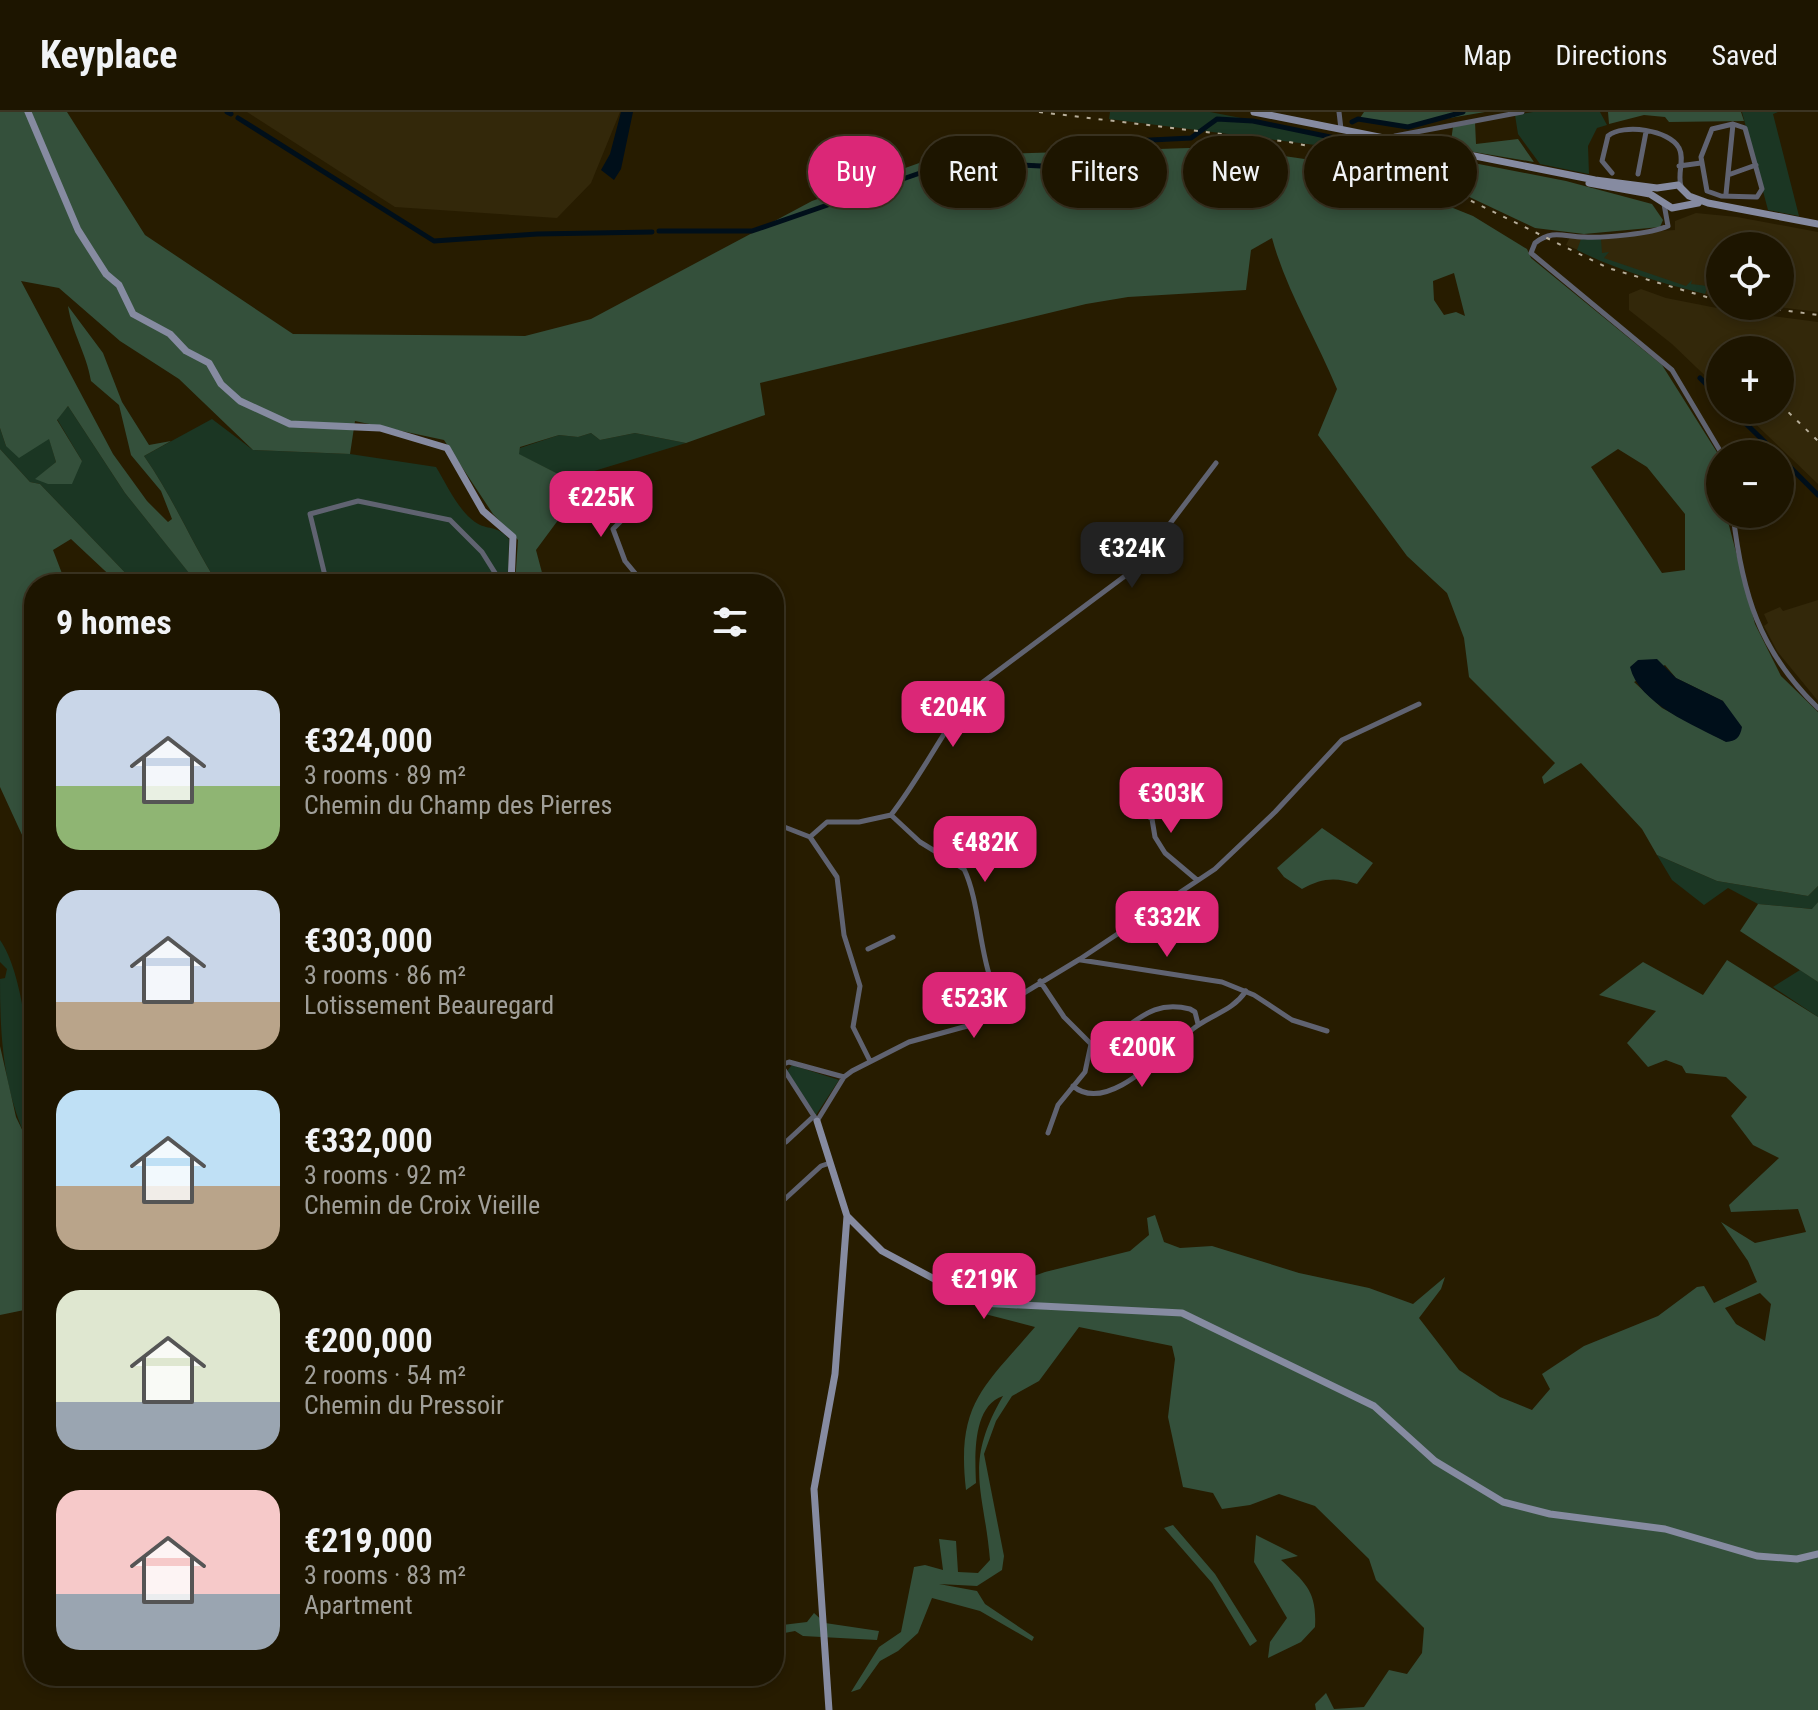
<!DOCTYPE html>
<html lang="en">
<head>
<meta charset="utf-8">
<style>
	body { margin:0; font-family:"Roboto Condensed",sans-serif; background:#2a220f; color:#f1f3f6; height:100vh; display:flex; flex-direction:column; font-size:30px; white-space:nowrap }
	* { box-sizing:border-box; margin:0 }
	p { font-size:26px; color:#a09f99 }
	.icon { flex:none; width:44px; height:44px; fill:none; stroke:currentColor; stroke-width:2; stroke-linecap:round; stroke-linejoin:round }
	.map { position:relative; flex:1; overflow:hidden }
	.side { position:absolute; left:24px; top:462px; width:760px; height:1112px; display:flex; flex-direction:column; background:#1d1500; border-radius:32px; box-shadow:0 4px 12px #0003,0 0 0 2px #3b3422 }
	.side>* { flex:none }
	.guide { position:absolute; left:808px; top:24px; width:760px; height:72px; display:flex; gap:16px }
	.fabs { position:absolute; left:1706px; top:120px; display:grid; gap:16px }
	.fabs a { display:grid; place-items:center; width:88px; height:88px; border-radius:50%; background:#1d1500; box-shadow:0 4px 12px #0003,0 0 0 2px #3b3422; font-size:40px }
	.price { position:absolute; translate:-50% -68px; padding:0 18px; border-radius:16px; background:#db2777; color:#fff; font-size:26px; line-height:52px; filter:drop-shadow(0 2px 4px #0008) }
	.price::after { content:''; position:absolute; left:50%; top:48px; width:24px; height:18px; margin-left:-12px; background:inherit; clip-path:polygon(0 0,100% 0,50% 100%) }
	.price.active { background:#222; color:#fff }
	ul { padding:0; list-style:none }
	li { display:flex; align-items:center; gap:24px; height:200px; padding:0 32px }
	li span { display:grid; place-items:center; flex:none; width:224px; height:160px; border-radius:24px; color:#555 }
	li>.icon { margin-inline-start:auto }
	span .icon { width:96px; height:96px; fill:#fffc; stroke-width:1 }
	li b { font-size:34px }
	h2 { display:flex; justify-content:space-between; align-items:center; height:96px; padding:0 32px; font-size:34px }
	.tag { padding:0 28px; border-radius:36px; background:#1d1500; box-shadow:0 4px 12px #0003,0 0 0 2px #3b3422; font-size:28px; line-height:72px }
	.tag.active { background:#db2777; color:#fff }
	header { display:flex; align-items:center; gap:48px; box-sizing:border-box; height:112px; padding:0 40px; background:#1d1500; border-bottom:2px solid #3b3422 }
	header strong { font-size:38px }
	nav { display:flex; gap:44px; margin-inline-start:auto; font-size:28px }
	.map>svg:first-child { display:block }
	.built { fill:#33280a }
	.green { fill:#1b3623 }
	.forest { fill:#34503b; fill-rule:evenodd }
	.water { fill:#000f1a }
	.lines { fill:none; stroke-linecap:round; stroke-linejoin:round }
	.canal { stroke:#000f1a; stroke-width:5 }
	.street { stroke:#606371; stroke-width:5 }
	.secondary { stroke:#868ba1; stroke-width:7 }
	.rail { stroke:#b7ae9a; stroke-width:2; stroke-dasharray:4 8; stroke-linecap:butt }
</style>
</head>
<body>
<header>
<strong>Keyplace</strong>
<nav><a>Map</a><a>Directions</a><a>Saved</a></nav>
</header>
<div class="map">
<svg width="1818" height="1598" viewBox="0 0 1818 1598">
	<rect width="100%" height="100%" fill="#271c00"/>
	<path class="built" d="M 247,0 L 620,0 L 591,71 L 557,106 L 395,95 Z
		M 1696,101 L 1737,105 L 1818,120 L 1818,200 L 1771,194 L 1780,194 L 1780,134 L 1720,134 L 1720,186 L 1643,165 L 1566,133 L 1570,125 L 1675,118 L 1675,109 Z
		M 1641,177 L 1666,186 L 1727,198 L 1818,210 L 1818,372 L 1741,298 L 1780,298 L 1780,238 L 1720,238 L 1720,278 L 1672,232 L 1629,198 L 1629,182 Z
		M 1818,488 L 1818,589 L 1777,539 L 1764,514 L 1768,511 L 1764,502 L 1780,495 L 1783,499 Z"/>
	<path class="green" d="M 1110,0 L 1210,0 L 1334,24 L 1337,29 L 1348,28 L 1347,37 L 1109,7 Z
		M 1533,0 L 1600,0 L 1607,13 L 1597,16 L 1588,34 L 1589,62 L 1540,52 L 1518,22 L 1515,3 Z
		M 1742,0 L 1778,0 L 1773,2 L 1799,104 L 1768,98 Z
		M 1581,127 L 1601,127 L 1602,141 L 1609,140 L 1604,146 L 1686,174 L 1692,168 L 1691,172 L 1708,174 L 1705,182 C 1661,171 1617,158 1577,138 Z
		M 68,294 L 125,381 L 194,467 L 190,472 L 136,472 L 40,372 L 30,370 L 0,337 L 0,316 L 6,334 L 49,326 L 56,350 L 36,367 L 82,349 L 57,307 Z
		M 212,307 L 253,338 L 350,342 L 436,355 C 447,373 458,398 475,410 C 488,419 496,412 509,427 L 508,472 L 218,472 C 191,430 173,385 144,344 Z
		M 591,321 L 600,328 L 635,321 L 686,331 L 568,367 L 518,342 L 520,336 L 559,323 L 578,325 Z
		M 1657,743 L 1717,769 L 1808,784 L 1818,774 L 1818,790 L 1813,797 L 1758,792 L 1728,776 L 1704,793 L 1672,768 Z
		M 0,828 C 28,867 34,984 34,1034 L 29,1032 C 3,979 0,925 0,867 L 5,866 L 7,857 L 0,850 Z
		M 1800,858 L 1818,870 L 1818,905 L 1773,875 Z
		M 792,953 L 839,968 L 816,1003 L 787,959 Z"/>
	<path class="forest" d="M 0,0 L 67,0 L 145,123 L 293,222 L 525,224 L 591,207 L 812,89 L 939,44 L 1221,35 L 1346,53 L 1473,104 L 1527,137 L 1531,146 L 1662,253 L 1720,345 L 1720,402 L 1726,402 L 1755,512 L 1781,564 L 1818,600 L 1818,774 L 1808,784 L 1717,769 L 1657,743 L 1642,717 L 1581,651 L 1544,672 L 1542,665 L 1555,651 L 1469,565 L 1464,526 L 1447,481 L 1407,444 L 1318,323 L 1337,277 C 1316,226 1286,178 1272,126 L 1251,138 L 1246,178 L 1128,185 L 1086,192 L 760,271 L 765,303 L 686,331 L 635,321 L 600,328 L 591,321 L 578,325 L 559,323 L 520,335 L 519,342 L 568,367 L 573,388 L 536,438 L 545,472 L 515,472 L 518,428 L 493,402 L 444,328 L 355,309 L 350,342 L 253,338 L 179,267 L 120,229 L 59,176 L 21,169 L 113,342 L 147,389 L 168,410 L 172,407 L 161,379 L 131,343 L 119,293 L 91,269 C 86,240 72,221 68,194 L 103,241 L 122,290 L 149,333 L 171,329 L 144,344 C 173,385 191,430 218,472 L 190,472 L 193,466 L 125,381 L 68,294 L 57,308 L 82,349 L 72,372 L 48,372 L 35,367 L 56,350 L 49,327 L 19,346 L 6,334 L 0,316 ZM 1454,161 L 1465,204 L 1456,200 L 1444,203 L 1434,188 L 1433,169 ZM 1618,337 L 1647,355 L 1685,402 L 1685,458 L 1662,461 L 1591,355 ZM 1665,553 L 1676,566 L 1723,589 L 1725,629 L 1662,596 L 1634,570 Z
		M 1364,0 L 1485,0 L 1397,15 L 1360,6 Z
		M 1608,0 L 1741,0 L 1744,9 L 1669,10 L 1665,5 L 1644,3 L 1609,12 Z
		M 1475,10 L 1476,32 L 1518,27 L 1534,50 L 1450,36 L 1453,15 Z
		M 1448,46 L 1566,69 L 1652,92 L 1663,108 L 1660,115 L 1584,122 L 1535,116 L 1444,73 Z
		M 0,337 L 30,370 L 40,372 L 136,472 L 119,472 L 71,427 L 53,438 L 66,472 L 34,472 L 34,749 L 0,675 Z
		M 1322,716 L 1373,751 L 1357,772 C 1335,765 1322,766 1302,777 L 1284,765 L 1277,756 Z
		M 1818,790 L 1818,870 L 1740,819 L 1758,792 L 1812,797 Z
		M 1727,848 L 1818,905 L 1818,1598 L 1316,1598 L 1315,1592 L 1326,1581 L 1334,1597 L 1364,1595 L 1389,1558 L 1407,1562 L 1422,1541 L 1424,1516 L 1376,1468 L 1369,1447 L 1315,1394 L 1279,1382 L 1250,1393 L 1222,1397 L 1213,1381 L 1183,1375 L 1168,1305 L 1175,1247 L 1172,1234 L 1079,1215 L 1039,1269 L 1012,1284 L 996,1309 L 984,1342 L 1004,1444 L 1002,1458 L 977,1474 L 939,1472 L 977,1479 L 985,1492 L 1034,1525 L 1032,1529 L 980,1499 L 932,1486 L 918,1521 L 898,1539 L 880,1549 L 860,1577 L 851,1580 L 879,1535 L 901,1520 L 914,1455 L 925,1453 L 943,1458 L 939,1427 L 956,1429 L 958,1460 L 978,1461 L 990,1448 C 984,1376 963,1353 1003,1284 C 972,1294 975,1345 976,1371 L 966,1378 C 956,1291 984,1275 1035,1215 L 981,1201 L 981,1183 L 1045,1160 L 1130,1139 L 1149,1123 L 1147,1106 L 1155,1103 L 1164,1130 L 1180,1136 L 1212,1134 L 1299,1161 L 1369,1176 L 1413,1192 L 1445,1165 L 1441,1177 L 1419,1206 L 1459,1258 L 1500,1285 L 1532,1298 L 1550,1277 L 1542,1262 L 1584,1234 L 1658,1204 L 1697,1175 L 1704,1174 L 1714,1191 L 1757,1170 L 1748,1149 L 1721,1110 L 1755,1131 L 1806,1120 L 1798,1097 L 1731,1100 L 1729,1093 L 1779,1046 L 1753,1033 L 1731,1004 L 1747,985 L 1726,965 L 1686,961 L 1682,954 L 1666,948 L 1648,955 L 1627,931 L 1656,899 L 1599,883 L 1643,850 L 1703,883 ZM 1760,1181 L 1771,1192 L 1765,1229 L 1736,1212 L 1725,1196 Z
		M 0,934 L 16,1005 L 29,1032 L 34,1034 L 34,1196 L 0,1203 Z
		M 1173,1413 L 1215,1462 L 1257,1529 L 1250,1534 L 1212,1471 L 1164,1416 Z
		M 1256,1423 L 1298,1444 L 1281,1448 C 1306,1471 1317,1480 1315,1515 L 1301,1530 L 1268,1546 L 1270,1530 L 1287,1506 L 1254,1450 Z
		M 814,1501 L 825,1511 L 879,1519 L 877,1528 L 803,1524 L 795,1519 L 774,1523 L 774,1514 L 807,1510 Z"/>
	<path class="water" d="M 621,0 L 633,0 L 621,57 L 614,68 L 601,58 L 610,42 Z
		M 1657,547 L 1676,566 L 1723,589 L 1742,615 C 1740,626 1736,629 1726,630 C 1694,613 1639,592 1630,555 L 1638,548 Z"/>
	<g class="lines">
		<path class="canal" d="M 227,0 L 231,2
			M 238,6 L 434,129 L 537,122 L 652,120
			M 1352,10 L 1358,7 L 1408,15 L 1463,0
			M 659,119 L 752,119 L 923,60 L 997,52 L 1041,54 L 1068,51 L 1131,29 L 1191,26 L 1217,7 L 1253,9 L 1340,27 L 1346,25
			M 1700,266 L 1720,286
			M 1732,298 L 1777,342
			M 1780,345 L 1818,383"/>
		<path class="street" d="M 1339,0 L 1341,17
			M 1733,12 L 1745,16 L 1762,77 L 1757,85 L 1721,84 L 1707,79 L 1701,45 L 1712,17 Z
			M 1392,28 L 1395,24 L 1522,0
			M 1679,54 L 1701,51
			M 1612,61 L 1602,49 L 1608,24 C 1623,11 1670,18 1679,36 C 1685,47 1677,62 1681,74
			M 1638,62 L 1646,20
			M 1728,63 L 1756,53
			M 1726,82 L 1733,12
			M 1664,92 L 1668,114
			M 1668,114 C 1650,122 1605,126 1584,125 C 1564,125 1553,117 1535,131 L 1531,141 L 1672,258 L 1722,342
			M 581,366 C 604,367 618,384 622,408 L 613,417 L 625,449 L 644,472
			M 1733,402 C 1742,481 1759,539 1818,596
			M 327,472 L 310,402 L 358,389 L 450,408 L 482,440 L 502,472
			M 1136,696 L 1152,707 L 1155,725 L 1165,741 L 1197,768
			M 891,703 C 922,663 944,617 975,576 L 1137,455 L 1216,351
			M 891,703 L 920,730 L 964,757 C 983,796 978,866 1006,893
			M 774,711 L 810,725 L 827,710 L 859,710 L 891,703
			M 810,725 L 837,765 L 844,823 L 860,874 L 853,915 L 870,949
			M 868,837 L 893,825
			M 1081,848 L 1222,870 L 1254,883 L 1292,908 L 1327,919
			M 1040,869 L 1064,905 L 1091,932 L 1085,960 L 1058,993 L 1048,1021
			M 1091,932 C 1131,925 1141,885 1190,897 L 1195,900 L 1198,912
			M 844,965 L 789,950 L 781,953 L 817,1009 L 844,965 L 852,959 L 909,930 L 971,913 L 1080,847 L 1215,757 L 1275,700 L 1342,628 L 1419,592
			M 1073,974 C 1109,1005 1169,933 1197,914 C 1215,901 1232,899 1246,879
			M 786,1030 L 814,1004
			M 774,1097 L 821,1054 L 830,1051"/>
		<path class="secondary" d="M 28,0 L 78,118 L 106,162 L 119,173 L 133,202 L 170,222 L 186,239 L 209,251 L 221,272 L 240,289 L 290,312 L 380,316 L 447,336 L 483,399 L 513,425 L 511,472
			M 1254,0 L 1595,68 L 1657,76 L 1678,73 L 1689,84 L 1708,91 L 1818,112
			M 1589,71 L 1650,82 L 1672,96 L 1698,91
			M 774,943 L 781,953
			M 817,1009 L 847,1104 L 882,1139 L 979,1191 L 1182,1201 L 1374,1294 L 1435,1349 L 1503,1390 L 1550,1402 L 1665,1417 L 1757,1444 L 1797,1447 L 1818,1442
			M 829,1598 L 814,1377 L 835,1262 L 847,1104"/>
		<path class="rail" d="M 1039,0 L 1289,30 L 1376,48 L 1449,78 L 1608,156 L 1720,189
			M 1753,194 L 1818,203
			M 1780,292 L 1818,329"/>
	</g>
</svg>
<div class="fabs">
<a><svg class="icon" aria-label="locate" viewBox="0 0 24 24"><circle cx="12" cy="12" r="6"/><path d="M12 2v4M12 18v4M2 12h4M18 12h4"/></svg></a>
<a>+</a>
<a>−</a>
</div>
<b class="price" style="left:601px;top:427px">€225K</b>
<b class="price active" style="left:1132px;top:478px">€324K</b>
<b class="price" style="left:953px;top:637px">€204K</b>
<b class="price" style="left:1171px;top:723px">€303K</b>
<b class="price" style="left:985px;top:772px">€482K</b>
<b class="price" style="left:1167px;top:847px">€332K</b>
<b class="price" style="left:974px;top:928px">€523K</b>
<b class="price" style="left:1142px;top:977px">€200K</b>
<b class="price" style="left:984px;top:1209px">€219K</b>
<div class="guide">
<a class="tag active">Buy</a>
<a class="tag">Rent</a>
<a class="tag">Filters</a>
<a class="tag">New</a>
<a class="tag">Apartment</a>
</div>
<section class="side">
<h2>9 homes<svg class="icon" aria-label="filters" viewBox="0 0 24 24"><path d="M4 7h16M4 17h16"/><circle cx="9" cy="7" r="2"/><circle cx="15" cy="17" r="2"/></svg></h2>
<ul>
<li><span style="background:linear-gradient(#c9d6e8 60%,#8fb573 0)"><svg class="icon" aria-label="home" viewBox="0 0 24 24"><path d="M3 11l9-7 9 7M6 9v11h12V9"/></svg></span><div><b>€324,000</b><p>3 rooms · 89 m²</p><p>Chemin du Champ des Pierres</p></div></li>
<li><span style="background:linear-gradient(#c9d6e8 70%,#b9a48a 0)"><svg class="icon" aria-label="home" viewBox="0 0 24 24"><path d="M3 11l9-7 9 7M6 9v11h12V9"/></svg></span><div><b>€303,000</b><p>3 rooms · 86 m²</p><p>Lotissement Beauregard</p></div></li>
<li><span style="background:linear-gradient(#bfe0f5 60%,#b9a48a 0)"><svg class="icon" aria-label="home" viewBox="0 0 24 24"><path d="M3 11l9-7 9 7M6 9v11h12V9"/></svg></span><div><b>€332,000</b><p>3 rooms · 92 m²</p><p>Chemin de Croix Vieille</p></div></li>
<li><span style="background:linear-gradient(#dfe7d0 70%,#9aa5b1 0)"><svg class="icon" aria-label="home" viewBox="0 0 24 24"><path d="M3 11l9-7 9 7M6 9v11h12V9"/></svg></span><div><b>€200,000</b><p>2 rooms · 54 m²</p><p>Chemin du Pressoir</p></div></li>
<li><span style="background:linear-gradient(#f6c9c9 65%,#9aa5b1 0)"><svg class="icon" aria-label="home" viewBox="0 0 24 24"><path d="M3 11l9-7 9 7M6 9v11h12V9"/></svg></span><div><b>€219,000</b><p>3 rooms · 83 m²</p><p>Apartment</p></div></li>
</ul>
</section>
</div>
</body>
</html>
